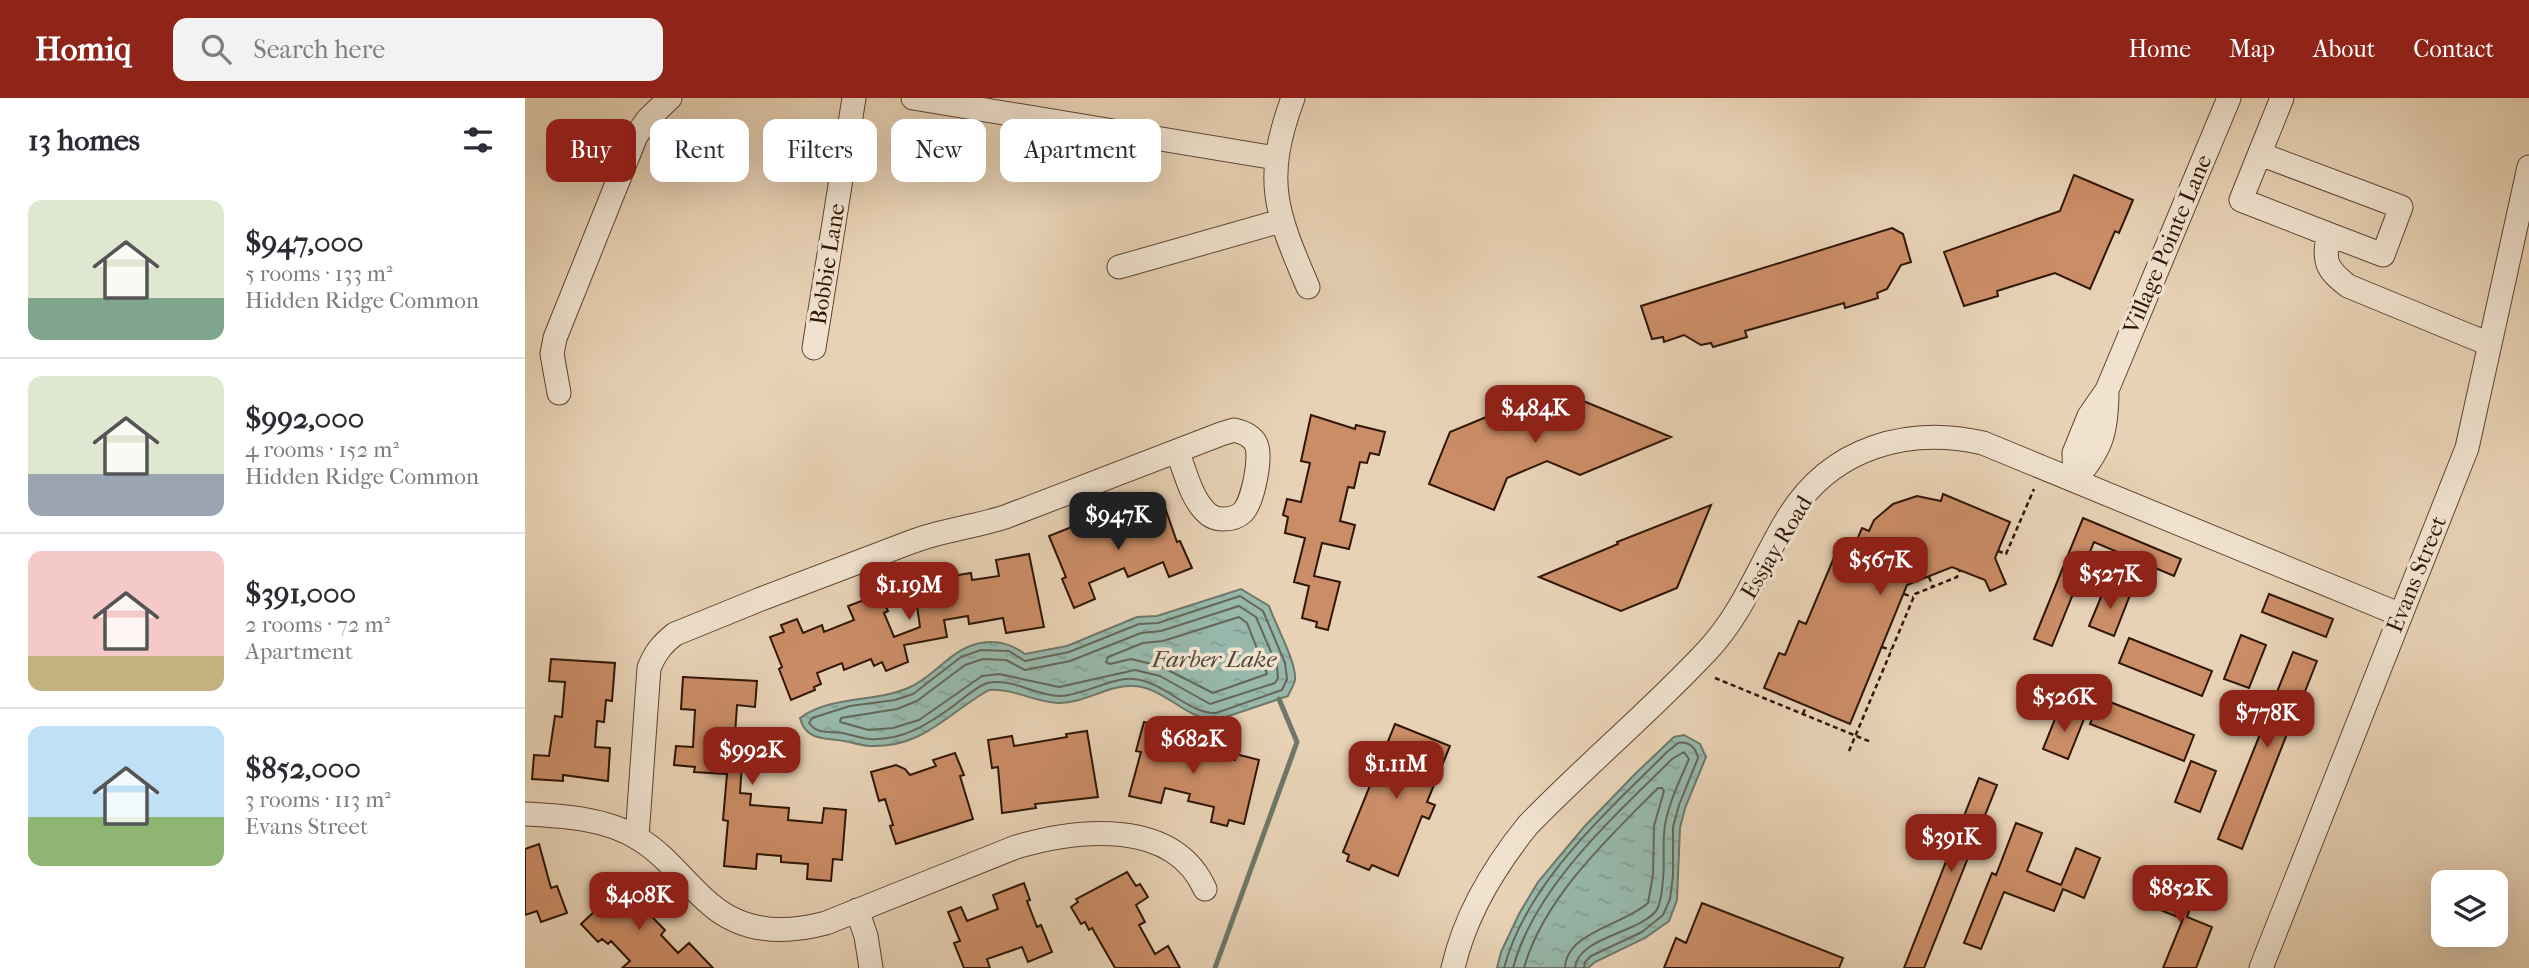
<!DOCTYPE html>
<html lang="en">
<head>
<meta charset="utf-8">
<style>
	body { margin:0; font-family:"IM FELL French Canon",serif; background:#f2f2f3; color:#2b2b33; height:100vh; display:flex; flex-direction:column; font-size:26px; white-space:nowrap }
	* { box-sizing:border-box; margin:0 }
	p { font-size:23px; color:#7c7c81 }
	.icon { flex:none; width:38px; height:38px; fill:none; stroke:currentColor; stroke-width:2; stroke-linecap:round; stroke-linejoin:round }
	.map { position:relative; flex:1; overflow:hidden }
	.details { display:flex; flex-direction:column; background:#fff; width:525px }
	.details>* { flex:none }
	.top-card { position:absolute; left:21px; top:21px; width:665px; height:63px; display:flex; gap:14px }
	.fabs { position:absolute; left:1906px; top:772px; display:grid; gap:14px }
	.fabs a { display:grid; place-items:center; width:77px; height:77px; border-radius:14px; background:#fff; box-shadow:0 7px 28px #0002; font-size:35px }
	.price { position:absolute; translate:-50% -60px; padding:0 16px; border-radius:14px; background:#8f2418; color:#fff; font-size:23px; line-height:46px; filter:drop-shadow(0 2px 4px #0008) }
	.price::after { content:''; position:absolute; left:50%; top:42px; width:21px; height:16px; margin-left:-10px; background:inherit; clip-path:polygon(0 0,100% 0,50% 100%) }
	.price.on { background:#222; color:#fff }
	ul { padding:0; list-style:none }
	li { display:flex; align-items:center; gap:21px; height:175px; padding:0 28px }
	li+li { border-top:2px solid #e1e1e2 }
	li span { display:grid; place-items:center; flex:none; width:196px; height:140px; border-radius:14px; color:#555 }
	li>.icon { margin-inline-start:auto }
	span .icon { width:84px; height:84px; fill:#fffc; stroke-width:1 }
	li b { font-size:30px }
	h2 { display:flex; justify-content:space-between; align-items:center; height:84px; padding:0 28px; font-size:30px }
	.tag { padding:0 24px; border-radius:14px; background:#fff; box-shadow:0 7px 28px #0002; font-size:24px; line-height:63px }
	.tag.on { background:#8f2418; color:#fff }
	header { display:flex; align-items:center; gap:42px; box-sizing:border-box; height:98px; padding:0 35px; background:#8f2418; color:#fff }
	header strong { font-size:33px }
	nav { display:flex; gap:38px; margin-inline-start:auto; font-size:24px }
	.search { width:490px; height:63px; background:#f2f2f3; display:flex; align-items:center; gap:18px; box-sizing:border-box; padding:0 24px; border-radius:14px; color:#7c7c81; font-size:26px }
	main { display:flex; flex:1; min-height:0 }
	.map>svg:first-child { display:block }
	.water { fill:url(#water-ripples); stroke:#6e7769; stroke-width:2 }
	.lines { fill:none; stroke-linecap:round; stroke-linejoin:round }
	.shore { stroke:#646758; stroke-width:2 }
	.stream { stroke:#6e7769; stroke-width:5 }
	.building { fill:#cb8d67; stroke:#301606; stroke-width:2 }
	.minor-casing { stroke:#5e4532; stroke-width:25 }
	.path { stroke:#301606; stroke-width:2.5; stroke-dasharray:5 3.5; stroke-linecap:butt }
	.minor { stroke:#f0e2cf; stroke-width:23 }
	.labels { text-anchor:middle; stroke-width:7; stroke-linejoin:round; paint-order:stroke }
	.street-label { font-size:23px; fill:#301606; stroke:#f0e2cf }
	.water-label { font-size:24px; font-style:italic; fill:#4f4738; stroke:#f0e2cf }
</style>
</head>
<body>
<header>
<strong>Homiq</strong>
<div class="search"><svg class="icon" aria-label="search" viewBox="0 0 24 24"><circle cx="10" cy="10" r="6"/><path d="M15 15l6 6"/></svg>Search here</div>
<nav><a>Home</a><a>Map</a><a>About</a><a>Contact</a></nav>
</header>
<main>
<section class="details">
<h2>13 homes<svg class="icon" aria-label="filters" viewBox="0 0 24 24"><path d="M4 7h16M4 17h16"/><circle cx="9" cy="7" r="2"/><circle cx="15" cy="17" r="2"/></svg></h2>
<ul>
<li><span style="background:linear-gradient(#dfe7d0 70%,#7fa58c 0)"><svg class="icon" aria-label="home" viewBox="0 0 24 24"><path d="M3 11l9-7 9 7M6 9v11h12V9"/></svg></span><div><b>$947,000</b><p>5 rooms · 133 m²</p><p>Hidden Ridge Common</p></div></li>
<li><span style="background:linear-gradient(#dfe7d0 70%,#9aa5b1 0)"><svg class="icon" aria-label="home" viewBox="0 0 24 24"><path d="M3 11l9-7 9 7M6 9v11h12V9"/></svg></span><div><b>$992,000</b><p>4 rooms · 152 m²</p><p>Hidden Ridge Common</p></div></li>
<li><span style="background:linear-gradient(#f6c9c9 75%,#c2b280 0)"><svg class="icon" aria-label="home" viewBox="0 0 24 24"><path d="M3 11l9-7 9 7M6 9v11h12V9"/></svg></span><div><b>$391,000</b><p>2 rooms · 72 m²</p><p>Apartment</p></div></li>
<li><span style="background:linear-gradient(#bfe0f5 65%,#8fb573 0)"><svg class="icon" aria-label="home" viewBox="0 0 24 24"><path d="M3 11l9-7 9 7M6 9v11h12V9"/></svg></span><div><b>$852,000</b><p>3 rooms · 113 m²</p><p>Evans Street</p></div></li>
</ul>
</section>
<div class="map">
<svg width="2004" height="870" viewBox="0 0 2004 870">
	<defs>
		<pattern id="water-ripples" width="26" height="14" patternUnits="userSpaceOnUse" patternTransform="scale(1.75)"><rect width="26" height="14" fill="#97b8ab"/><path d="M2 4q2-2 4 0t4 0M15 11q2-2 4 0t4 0" fill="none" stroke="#829d92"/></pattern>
	</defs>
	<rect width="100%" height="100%" fill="#e8d2b5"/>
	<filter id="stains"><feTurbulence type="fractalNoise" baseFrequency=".00286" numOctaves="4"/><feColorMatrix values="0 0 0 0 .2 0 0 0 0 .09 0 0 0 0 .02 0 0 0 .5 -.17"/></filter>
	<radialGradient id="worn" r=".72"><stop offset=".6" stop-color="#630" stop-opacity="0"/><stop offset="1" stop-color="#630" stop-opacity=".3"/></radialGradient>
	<path class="water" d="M 716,491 L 744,508 C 750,526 772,565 770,582 C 769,587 765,593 763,598 L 692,622 C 660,622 639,588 607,588 C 583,587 558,606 533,605 C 509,604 488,590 464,592 C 421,616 399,650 344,648 C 333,647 323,643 312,642 C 295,640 280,640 275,620 C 307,597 348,605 383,590 C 410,579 425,551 455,545 C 473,542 486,546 500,556 L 542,548 L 612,519 L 632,518 Z
		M 1159,637 L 1175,646 L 1181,659 L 1160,710 L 1155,730 L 1152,802 L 1144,823 L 1120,840 L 1070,864 L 1063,870 L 972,870 L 976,854 L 994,816 L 1013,784 L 1059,729 L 1111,675 L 1149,639 Z"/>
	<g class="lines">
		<path class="shore" d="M 715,498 L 738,513 L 760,565 L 762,581 L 757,592 L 691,615 C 663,616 639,583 608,581 C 588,579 558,597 536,598 C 512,599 487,579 462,585 C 451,589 440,599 431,606 C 405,625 379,643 344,641 C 335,640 326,637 318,635 C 304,633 293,637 284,625 L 287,620 L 325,608 L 370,602 L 388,596 L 436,559 L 456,552 L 484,553 L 500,563 L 544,554 L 614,526 L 633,525 Z
			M 714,508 L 731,519 L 752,568 L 753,580 L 750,585 L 685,606 L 635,578 L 610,572 L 534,589 L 474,576 L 457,578 L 394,622 L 368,630 L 344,632 L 315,624 L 316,620 L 372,611 L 392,603 L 440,567 L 458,561 L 481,562 L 500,572 L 545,563 L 616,535 L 636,533 Z
			M 714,519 L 722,525 L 742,576 L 688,595 L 635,568 L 606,561 L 585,566 L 581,564 L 583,559 L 618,545 L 638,543 Z
			M 979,870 C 1002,784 1081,715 1142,654 L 1153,645 C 1163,643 1171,649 1173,660 L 1154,707 L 1148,729 L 1148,778 L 1145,801 L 1138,817 L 1117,834 L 1066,858 L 1060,864 L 1059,870
			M 988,870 C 1010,788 1089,719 1147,661 L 1159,654 L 1164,661 C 1155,682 1144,704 1140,727 C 1137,745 1140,763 1138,781 C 1137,791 1137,804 1131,813 C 1113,835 1052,840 1050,870
			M 999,870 C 1018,801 1084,739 1133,690 L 1137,690 L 1139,693 L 1129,728 L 1128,777 L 1123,805 C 1099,827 1041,834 1040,870"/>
		<path class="stream" d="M 690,870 L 772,644 L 754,601"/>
	</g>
	<path class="building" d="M 1549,77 L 1608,102 L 1594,135 L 1590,133 L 1565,191 L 1530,175 L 1472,193 L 1473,198 L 1439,208 L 1419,154 L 1535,113 Z
		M 1367,130 L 1378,136 L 1386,164 L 1376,167 L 1362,191 L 1352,195 L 1353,200 L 1320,210 L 1319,205 L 1220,233 L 1222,239 L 1188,249 L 1186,245 L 1176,247 L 1159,237 L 1139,244 L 1138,239 L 1127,241 L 1116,208 Z
		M 1029,291 L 1146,339 L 1055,377 L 1022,363 L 982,380 L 969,412 L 904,386 L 925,334 Z
		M 786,317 L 830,331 L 831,327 L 860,334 L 854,357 L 845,355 L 842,365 L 835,364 L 829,390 L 823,389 L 815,423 L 830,427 L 824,451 L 797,445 L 789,478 L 815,484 L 803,532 L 791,529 L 792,524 L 777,520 L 784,488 L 769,484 L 780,440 L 760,435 L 763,419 L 758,417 L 762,401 L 776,404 L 785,365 L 776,363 Z
		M 1418,396 L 1485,424 L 1470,460 L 1481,486 L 1465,493 L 1460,482 L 1427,469 L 1382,487 L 1325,626 L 1239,590 L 1254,555 L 1260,557 L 1274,523 L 1281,526 L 1310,457 L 1323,463 L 1337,430 L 1344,433 L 1349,422 L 1368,406 L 1392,398 L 1416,403 Z
		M 637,401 L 652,444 L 655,443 L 667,470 L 644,479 L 638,464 L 603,479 L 599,470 L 564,485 L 570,501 L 549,510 L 537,481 L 541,479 L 524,438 L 554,426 L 560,439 L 585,429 L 589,437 L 613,427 L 607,414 Z
		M 1186,407 L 1152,490 L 1096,513 L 1014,479 L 1093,446 L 1092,444 Z
		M 1558,420 L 1656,461 L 1649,478 L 1569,444 L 1527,548 L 1509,541 Z
		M 504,456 L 519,529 L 481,535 L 478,520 L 444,526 L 443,518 L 419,522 L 422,539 L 379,547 L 383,564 L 361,573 L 357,564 L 349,568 L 346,561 L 319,572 L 317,565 L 292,575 L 296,586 L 289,589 L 290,592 L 266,602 L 254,571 L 257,569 L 245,539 L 259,534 L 256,527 L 272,521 L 278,535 L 297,527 L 299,534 L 329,522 L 323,508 L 355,496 L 363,513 L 359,515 L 369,539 L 395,529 L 387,472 L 419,467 L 421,479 L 446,475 L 447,482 L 474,478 L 471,462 Z
		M 1581,487 L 1605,497 L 1589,538 L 1564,528 Z
		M 1744,496 L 1808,521 L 1801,539 L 1737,514 Z
		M 1716,537 L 1741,547 L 1724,590 L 1699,581 Z
		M 1604,540 L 1687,573 L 1677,598 L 1594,565 Z
		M 1768,554 L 1792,563 L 1775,606 L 1774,605 L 1717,751 L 1693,741 Z
		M 26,561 L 90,565 L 87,603 L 81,602 L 79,624 L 72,623 L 70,649 L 85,650 L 83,683 L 38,677 L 38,683 L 7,681 L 9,657 L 24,658 L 30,618 L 37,619 L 40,584 L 24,583 Z
		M 158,579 L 232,583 L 230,609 L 212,607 L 209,652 L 218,652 L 215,695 L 226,696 L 225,707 L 264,710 L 263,722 L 297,725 L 299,710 L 321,712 L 317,762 L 308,761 L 306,783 L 282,781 L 283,766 L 256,764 L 256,758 L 232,756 L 231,771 L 199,768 L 203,723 L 198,722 L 202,676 L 169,674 L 170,669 L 149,667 L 151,648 L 168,649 L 170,612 L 156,611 Z
		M 1575,600 L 1669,637 L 1659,663 L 1565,626 Z
		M 1534,611 L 1559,621 L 1543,661 L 1518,651 Z
		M 619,624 L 643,630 L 639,643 L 650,646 L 649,650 L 701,662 L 702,660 L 710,662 L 711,656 L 734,662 L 719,726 L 704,722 L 702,728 L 686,724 L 689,709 L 663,703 L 665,696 L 640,690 L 636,705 L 604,698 L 616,654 L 611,653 Z
		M 870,626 L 925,648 L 902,704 L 910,707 L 904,721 L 897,718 L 873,778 L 847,767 L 844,772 L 822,763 L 824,757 L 818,754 Z
		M 562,633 L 573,699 L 510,706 L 511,710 L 477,715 L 473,669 L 467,670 L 463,642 L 487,638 L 489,648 L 542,639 L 541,636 Z
		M 430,655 L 439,677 L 435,678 L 448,721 L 371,746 L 365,728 L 368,727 L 360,701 L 354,703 L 346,674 L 371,667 L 380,671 L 385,677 L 411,668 L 408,662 Z
		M 1666,663 L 1691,673 L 1675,714 L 1650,704 Z
		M 1454,680 L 1472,687 L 1399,870 L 1379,870 Z
		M 1491,725 L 1517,735 L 1502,773 L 1536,787 L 1551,750 L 1575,760 L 1559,800 L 1538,791 L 1529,813 L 1479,794 L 1456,851 L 1439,845 L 1467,775 L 1471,777 Z
		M 14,746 L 26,790 L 32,788 L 42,815 L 16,824 L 12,813 L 0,817 L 0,751 Z
		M 602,774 L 611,788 L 615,786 L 623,799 L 611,807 L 620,824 L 614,827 L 630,856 L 643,848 L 655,870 L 590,870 L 567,830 L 564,832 L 560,824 L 556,826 L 546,809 L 553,804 L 551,801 Z
		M 1630,781 L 1670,797 L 1662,819 L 1687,829 L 1671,870 L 1638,870 L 1658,821 L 1620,806 Z
		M 107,782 L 118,794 L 122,790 L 133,802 L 128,806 L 133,811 L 126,818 L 140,832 L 136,837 L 153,855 L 164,845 L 188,870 L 97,870 L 105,863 L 86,843 L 83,846 L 77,841 L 73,844 L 56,826 L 70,813 L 72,815 Z
		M 499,785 L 505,802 L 502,803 L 512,829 L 516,827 L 527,854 L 503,864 L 497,849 L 462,861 L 465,870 L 439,870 L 429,845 L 435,843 L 423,814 L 436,809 L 442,823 L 473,811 L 468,797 Z
		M 1177,805 L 1318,860 L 1314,870 L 1139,870 L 1151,840 L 1161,845 Z"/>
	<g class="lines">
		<defs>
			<path id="minor" d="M 388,0 L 751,60
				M 768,0 C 738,82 750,112 783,189
				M 1757,0 L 1716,102 L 1803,136 C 1799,164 1800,170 1823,188 L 1964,246
				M 1735,56 L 1876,109 L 1858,157 L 1803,136
				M 594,169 L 756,123
				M 289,250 L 329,0
				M 34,295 L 27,256 L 30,240 L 111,38 L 123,21 L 145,0
				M 1550,382 L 1549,355 L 1564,318 L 1582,292 L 1704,0
				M 1550,382 C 1577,351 1582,333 1582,292
				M 0,716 C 38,718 81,720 114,741 C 142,758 160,785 185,806 C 218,835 260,836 301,825 L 491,749 C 553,731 648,720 680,791
				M 112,739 L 124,570 C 130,555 137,546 150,536 L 236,501 L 386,444 C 417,432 449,429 480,419 L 696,336 L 709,332 C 718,334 727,338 731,346 C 737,359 728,403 718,414 C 713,419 705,421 698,421 C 691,421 684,418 679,412 C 665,397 660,372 652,353
				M 332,812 L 341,838 L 346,870
				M 928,870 C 940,817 969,769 1003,727 C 1061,667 1125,614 1182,553 C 1219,514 1236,463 1264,418 C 1307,349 1383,328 1458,345 L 1876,517
				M 1736,870 L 1942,350 L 2004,69"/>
		</defs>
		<use href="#minor" class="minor-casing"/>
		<path class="path" d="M 1473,453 L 1481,456 L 1509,391
			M 1404,479 L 1408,489
			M 1379,496 L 1388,499
			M 1357,549 L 1366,552
			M 1190,580 L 1346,644
			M 1278,616 L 1281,608
			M 1324,653 L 1390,496 L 1432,479 L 1435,472"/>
		<use href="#minor" class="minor"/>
	</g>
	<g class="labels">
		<g class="street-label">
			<text transform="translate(1642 146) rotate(-67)" y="8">Village Pointe Lane</text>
			<text transform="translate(302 166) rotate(-81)" y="8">Bobbie Lane</text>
			<text transform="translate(1251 449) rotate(-59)" y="8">Essjay Road</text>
			<text transform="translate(1891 476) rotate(-68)" y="8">Evans Street</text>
		</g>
		<g class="water-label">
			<text x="689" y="569">Farber Lake</text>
		</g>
	</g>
	<rect width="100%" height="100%" filter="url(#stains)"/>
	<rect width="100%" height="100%" fill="url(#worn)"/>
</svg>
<div class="fabs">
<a><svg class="icon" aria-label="layers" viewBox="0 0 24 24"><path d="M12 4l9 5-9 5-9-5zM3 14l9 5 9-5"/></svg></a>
</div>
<b class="price" style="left:1010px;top:347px">$484K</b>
<b class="price on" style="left:593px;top:454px">$947K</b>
<b class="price" style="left:1355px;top:499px">$567K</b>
<b class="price" style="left:1585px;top:513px">$527K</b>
<b class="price" style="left:384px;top:524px">$1.19M</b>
<b class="price" style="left:1539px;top:636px">$526K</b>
<b class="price" style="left:1742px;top:652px">$778K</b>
<b class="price" style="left:668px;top:678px">$682K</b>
<b class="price" style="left:227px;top:689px">$992K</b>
<b class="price" style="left:871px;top:703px">$1.11M</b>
<b class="price" style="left:1426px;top:776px">$391K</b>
<b class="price" style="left:1655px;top:827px">$852K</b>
<b class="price" style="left:114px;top:834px">$408K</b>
<div class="top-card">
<a class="tag on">Buy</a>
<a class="tag">Rent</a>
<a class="tag">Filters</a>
<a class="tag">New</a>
<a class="tag">Apartment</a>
</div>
</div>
</main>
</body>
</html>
